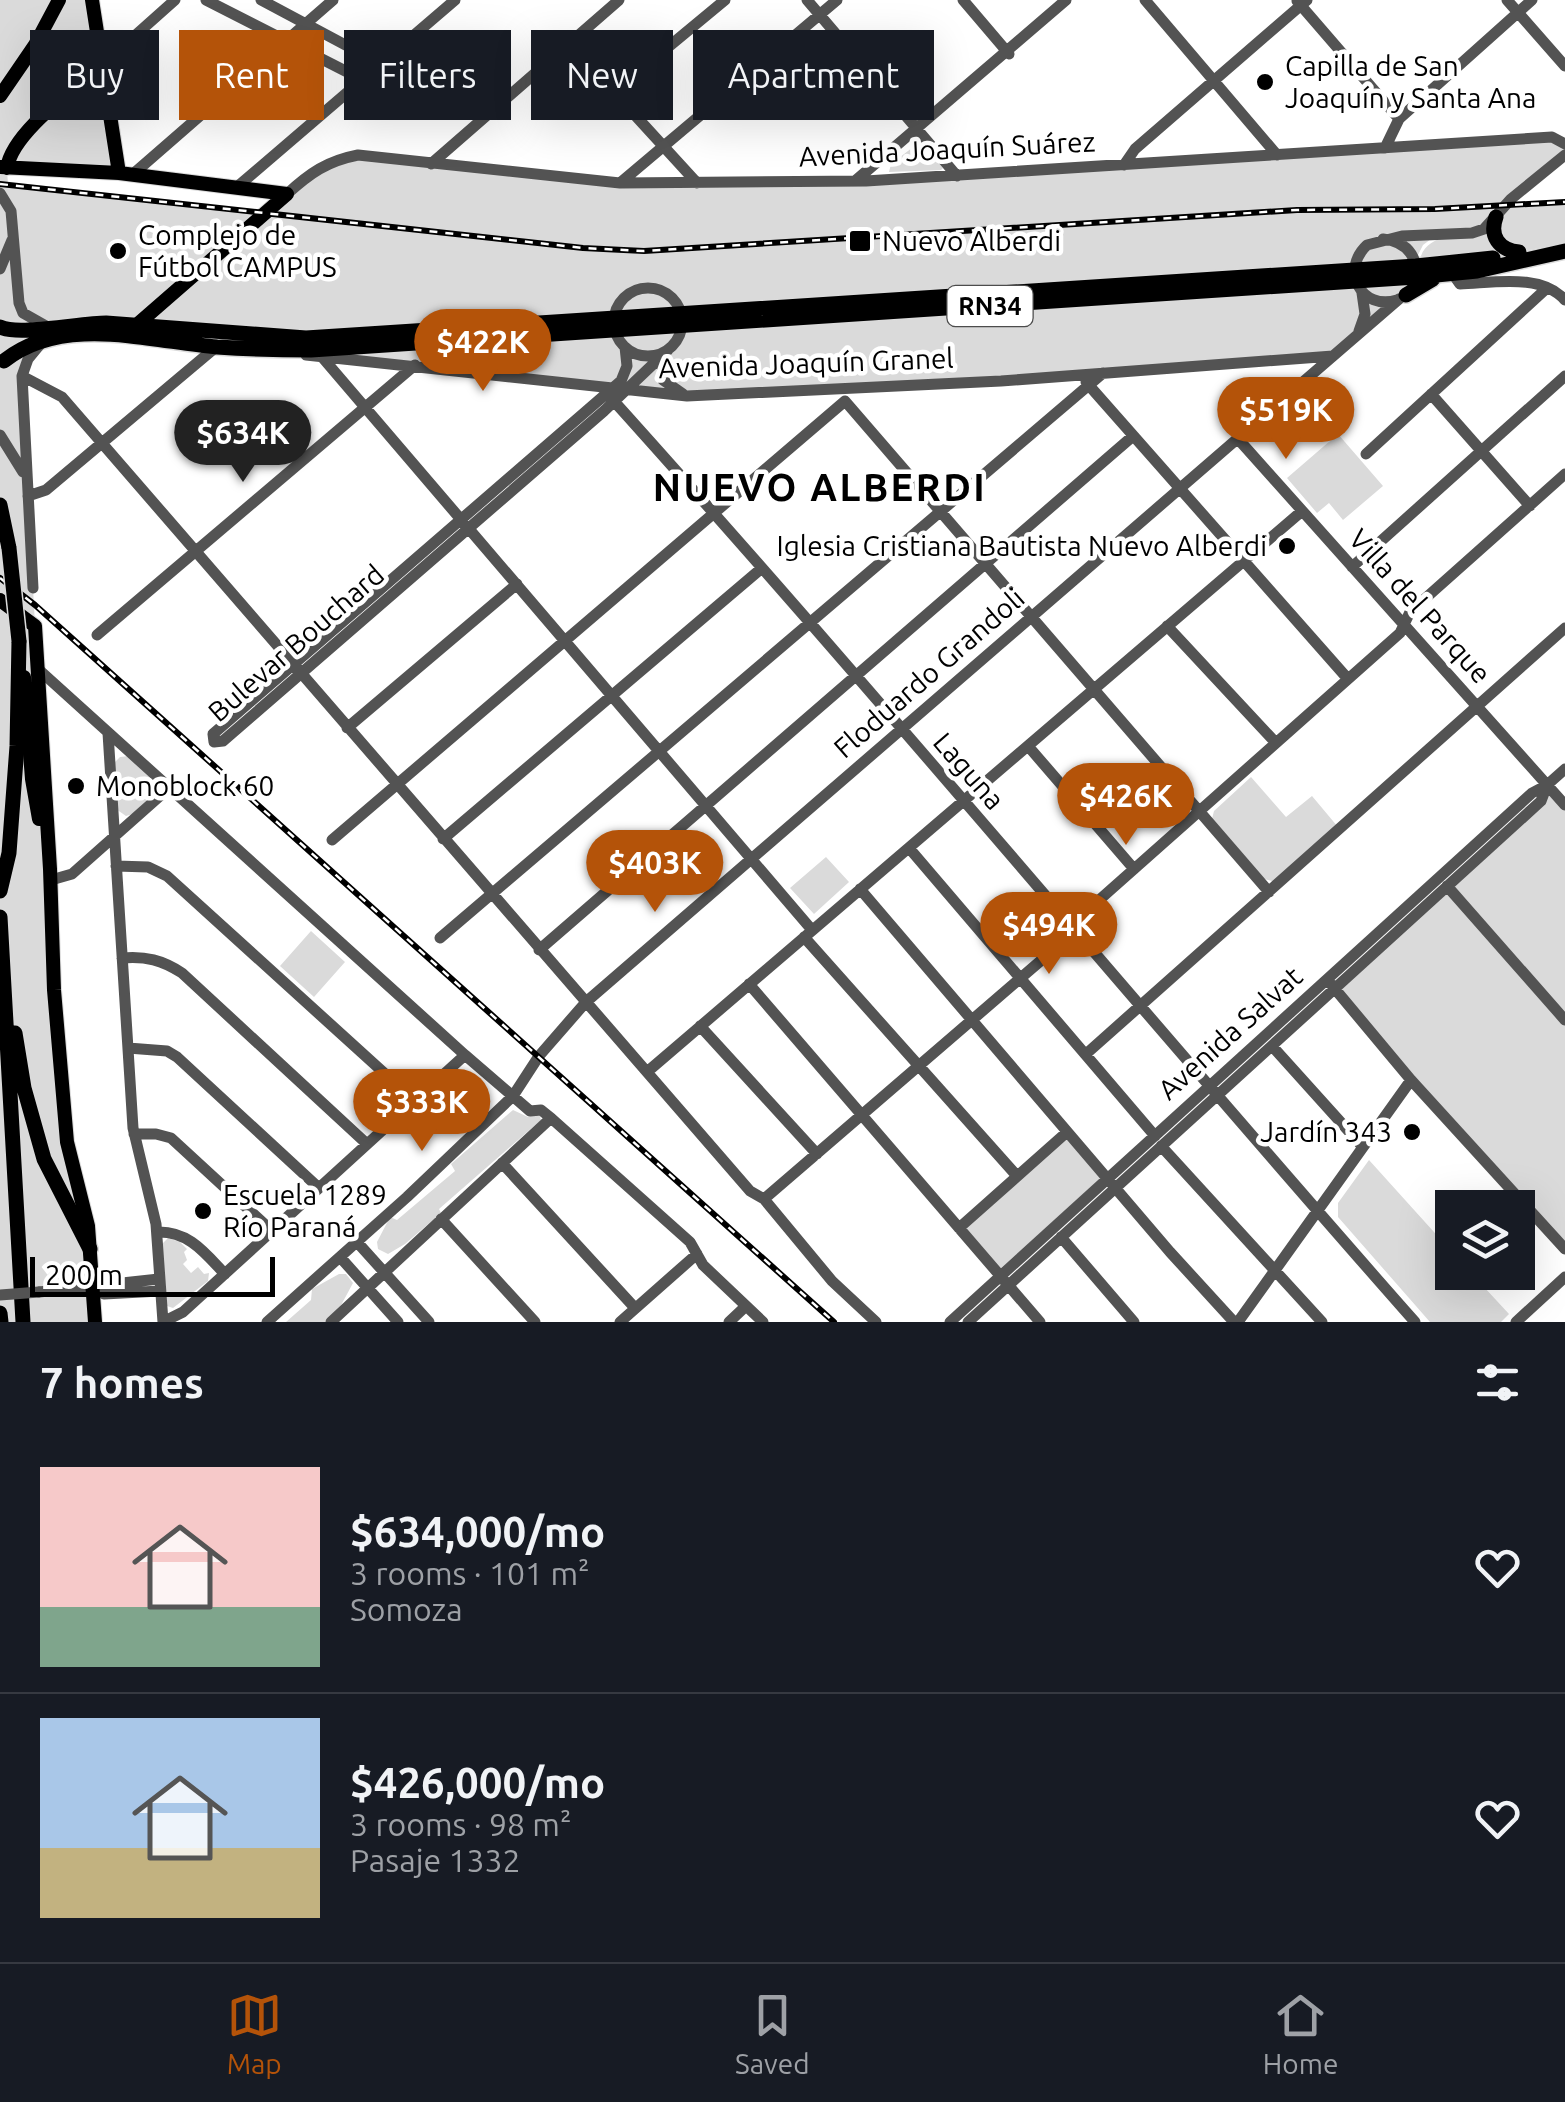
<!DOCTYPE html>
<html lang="en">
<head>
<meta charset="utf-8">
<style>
	body { margin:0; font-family:Ubuntu,sans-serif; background:#242831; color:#f1f3f6; height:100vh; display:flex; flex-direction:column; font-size:38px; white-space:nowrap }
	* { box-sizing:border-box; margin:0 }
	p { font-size:32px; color:#9ea1a6 }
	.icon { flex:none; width:55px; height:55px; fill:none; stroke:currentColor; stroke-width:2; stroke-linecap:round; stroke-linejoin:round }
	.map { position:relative; height:1322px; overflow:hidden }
	.drawer { display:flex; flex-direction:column; background:#171b24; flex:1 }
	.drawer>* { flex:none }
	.top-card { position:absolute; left:30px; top:30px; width:1000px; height:90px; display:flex; gap:20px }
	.tools { position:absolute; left:1435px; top:1190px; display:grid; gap:20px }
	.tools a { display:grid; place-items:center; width:100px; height:100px; border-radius:0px; background:#171b24; box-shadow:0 10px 40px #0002; font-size:50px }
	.scale { position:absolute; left:30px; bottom:25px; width:245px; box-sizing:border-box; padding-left:10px; border:5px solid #000; border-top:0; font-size:28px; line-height:35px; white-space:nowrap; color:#000; -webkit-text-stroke:8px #fff; paint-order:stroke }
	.price { position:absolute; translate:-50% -85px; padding:0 22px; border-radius:35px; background:#b45309; color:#fff; font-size:32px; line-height:65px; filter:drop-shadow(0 2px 5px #0008) }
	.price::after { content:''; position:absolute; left:50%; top:60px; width:30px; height:22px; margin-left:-15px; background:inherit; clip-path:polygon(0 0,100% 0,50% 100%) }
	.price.active { background:#222; color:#fff }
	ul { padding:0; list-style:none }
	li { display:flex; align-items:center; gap:30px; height:250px; padding:0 40px }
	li+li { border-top:2px solid #363941 }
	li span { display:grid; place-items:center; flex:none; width:280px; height:200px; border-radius:0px; color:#555 }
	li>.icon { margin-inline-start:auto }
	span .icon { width:120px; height:120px; fill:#fffc; stroke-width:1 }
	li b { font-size:42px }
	h2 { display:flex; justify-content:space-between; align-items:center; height:120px; padding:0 40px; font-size:42px }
	.pill { padding:0 35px; border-radius:0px; background:#171b24; box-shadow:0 10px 40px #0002; font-size:35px; line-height:90px }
	.pill.active { background:#b45309; color:#fff }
	.menu { display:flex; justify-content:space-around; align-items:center; height:140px; border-top:2px solid #363941; background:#171b24; font-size:28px; color:#9ea1a6 }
	.menu a { display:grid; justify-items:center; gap:5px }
	.menu .active { color:#b45309 }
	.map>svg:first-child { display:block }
	.green { fill:#dadada }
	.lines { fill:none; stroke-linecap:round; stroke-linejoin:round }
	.major-casing { stroke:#dbdbdb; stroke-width:16 }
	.highway-casing { stroke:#dbdbdb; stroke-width:18 }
	.minor { stroke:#535353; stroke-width:11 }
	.major { stroke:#000; stroke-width:14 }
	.highway { stroke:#000; stroke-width:15 }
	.rail-casing { stroke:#000; stroke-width:6 }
	.rail { stroke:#fff; stroke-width:2.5; stroke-dasharray:8; stroke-linecap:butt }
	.highway-bridge-casing { stroke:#dbdbdb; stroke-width:18; stroke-linecap:butt }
	.minor-bridge { stroke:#535353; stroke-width:11 }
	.highway-bridge { stroke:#000; stroke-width:15 }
	.poi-dot { fill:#000; stroke:#fff; stroke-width:4 }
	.labels { text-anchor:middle; stroke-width:9; stroke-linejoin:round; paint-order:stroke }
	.shield { fill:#fff; stroke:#4c4c4c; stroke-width:2.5 }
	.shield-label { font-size:25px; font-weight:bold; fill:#000 }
	.poi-label { font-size:28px; fill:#000; stroke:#fff; text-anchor:start }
	.street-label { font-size:28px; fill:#000; stroke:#fff }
	.district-label { font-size:38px; font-weight:bold; letter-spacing:2.5px; fill:#000; stroke:#fff }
</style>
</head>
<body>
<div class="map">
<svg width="1565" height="1322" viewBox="0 0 1565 1322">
	<rect width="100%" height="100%" fill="#fff"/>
	<path class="green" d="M 0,0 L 92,0 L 119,173 L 7,169 L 8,185 L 264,213 L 314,170 L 358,155 L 620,183 L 866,181 L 1552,137 L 1565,144 L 1565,155 L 1506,205 L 1565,202 L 1565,243 L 1519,252 L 1484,229 L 1431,239 L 1423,245 L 1415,261 L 1414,284 L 1333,356 L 711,396 L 47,326 L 22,376 L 54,990 L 95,1322 L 0,1322 Z
		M 921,141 L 943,168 L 941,170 L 889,172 L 891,164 Z
		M 1485,231 L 1497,252 L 1423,259 L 1421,256 C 1429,233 1464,235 1485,231 Z
		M 1338,434 L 1383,486 L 1343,520 L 1329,503 L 1317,513 L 1287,478 Z
		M 129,756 L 159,784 L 158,790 L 133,814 L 126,816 L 116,809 L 114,763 L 120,757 Z
		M 1251,777 L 1286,817 L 1312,796 L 1338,827 L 1276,882 L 1264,879 L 1212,819 L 1214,811 Z
		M 1547,785 L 1565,805 L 1565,1249 L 1335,988 L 1541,801 Z
		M 826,857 L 849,882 L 814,914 L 790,888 Z
		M 311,931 L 345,962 L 314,997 L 280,966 Z
		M 513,1110 L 528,1117 L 539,1113 L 541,1120 L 439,1209 L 441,1213 L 405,1244 L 388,1254 L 378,1249 L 377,1242 L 390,1217 L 397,1220 L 455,1171 L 451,1164 Z
		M 1067,1136 L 1103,1176 L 1000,1269 L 964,1229 Z
		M 1369,1160 L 1452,1252 L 1452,1272 L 1471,1273 L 1509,1314 L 1501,1322 L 1430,1322 L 1338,1217 L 1338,1203 Z
		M 168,1238 L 180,1242 L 187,1249 L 184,1252 L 187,1260 L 183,1264 L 191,1273 L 198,1267 L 204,1274 L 209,1273 L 208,1281 L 173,1308 L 167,1306 L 162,1244 Z
		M 339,1274 L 346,1274 L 353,1283 L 339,1309 L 325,1322 L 286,1322 L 311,1300 L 312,1289 Z"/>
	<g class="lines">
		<defs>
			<path id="major" d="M 92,0 L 119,173
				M 0,96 L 35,45 L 59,0
				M 0,167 L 119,173 L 287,194
				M 7,168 C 12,132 75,89 102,65
				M 132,329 L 287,194
				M 0,600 L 35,626 L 50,869 L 54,990 L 67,1142 L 88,1226 L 95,1322
				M 24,677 L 32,779 L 39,819"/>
			<path id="highway" d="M 1496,217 C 1489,236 1499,250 1519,252
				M 1406,295 L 1433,279
				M 0,327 C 18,336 81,323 106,323 L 306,338 L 1416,266 L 1493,258
				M 4,361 C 63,314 149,341 217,347 C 248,349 279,350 311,350 L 1416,277 L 1477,271 L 1565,251
				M 0,505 L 9,548
				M 0,891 L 9,853 L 17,746 L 19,641
				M 0,917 L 23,1322
				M 15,1033 L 24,1088 L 44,1159 L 90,1249
				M 0,1313 L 1,1322"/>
		</defs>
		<use href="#major" class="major-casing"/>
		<use href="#highway" class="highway-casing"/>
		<path class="minor" d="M 206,0 L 363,80
			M 261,0 L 381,64
			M 807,0 L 957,176
			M 963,0 L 1009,54
			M 1145,0 L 1277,155
			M 1507,0 L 1565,66
			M 1297,1 L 1399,119
			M 569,43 L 697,183
			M 102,65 L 175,0
			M 614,92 L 725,0
			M 1385,148 L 1399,119 L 1532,0
			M 431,164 L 619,0
			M 1124,165 L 1135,149 L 1307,0
			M 132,175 L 333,0
			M 855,181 L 1066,0
			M 620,183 L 837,0
			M 237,187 L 455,0
			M 0,193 L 11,211 L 19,303 L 23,313 L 46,326
			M 287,194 C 310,173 327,161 358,155 L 620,183 L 866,181 L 1552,137 L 1565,144
			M 1383,239 C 1402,241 1414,251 1417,270
			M 0,269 L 12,240
			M 1453,274 L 1460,284 C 1493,283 1541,273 1565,300
			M614 322a34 34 0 1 1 68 0a34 34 0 1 1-68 0Z
			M 1397,300 C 1361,311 1340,270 1367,245 L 1402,236 L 1472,233 L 1484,229 L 1511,199 L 1565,155
			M 1359,331 L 1365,314 L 1362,293
			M 306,355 L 687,396 L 1001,381 L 1333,356
			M 662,356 L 663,380 L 683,394
			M 322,357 L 812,930
			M 22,376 L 62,397 L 750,1191 L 764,1199 L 832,1281 L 876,1322
			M 1086,382 L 1348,679
			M 603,389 C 879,695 1142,1013 1415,1322
			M 1431,394 L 1530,506
			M 845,401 L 1269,892
			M 0,435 L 23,472
			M 1239,440 L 1565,805
			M 1366,454 L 1547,288
			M 28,496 L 46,490 L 216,347
			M 1352,567 L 1565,376
			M 33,588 L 22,376 L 28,359 L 42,342
			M 1167,626 L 1276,743
			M 97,635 L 415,365
			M 37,668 L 465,1055 L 530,1111 L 541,1110 L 551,1118 L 690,1242 L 703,1265 L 763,1322
			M 347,728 L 517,584
			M 108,733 L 133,1128 L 156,1224 L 163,1322
			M 214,742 L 223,741 L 604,411 L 668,350
			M 214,742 L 213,734 L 621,381 L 627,366 L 625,347
			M 1028,746 L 1134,869
			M 443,839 L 762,568
			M 332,840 L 845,401
			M 909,848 L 1155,1136
			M 116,866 L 148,867 L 167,876 L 415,1101
			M 51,880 L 72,874 L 169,788
			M 1447,886 L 1565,1020
			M 860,889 L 1170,1252 L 1234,1322
			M 804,937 L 1017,1176
			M 440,938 L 1103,373
			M 539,950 L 1133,436
			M 122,958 C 146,956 162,960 182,973 L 367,1144
			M 1330,983 L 1411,1080 L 1565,1249
			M 749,984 L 1040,1322
			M 700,1026 L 817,1154
			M 1272,1046 L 1363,1147
			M 128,1048 L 167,1051 L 177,1057 L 319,1188
			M 1086,1054 L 1565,628
			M 647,1072 L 1302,511
			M 134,1134 L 156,1134 L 171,1138 L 272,1231
			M 1161,1146 L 1322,1322
			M 502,1163 L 635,1308
			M 764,1199 L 1066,939 L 1080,917 L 1400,633 L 1410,612 L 1565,474
			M 441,1219 L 535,1322
			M 959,1228 L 1067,1132
			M 157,1232 C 189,1231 205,1253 225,1274
			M 1061,1237 L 1134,1322
			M 357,1242 L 429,1322
			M 340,1257 L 398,1322
			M 94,1288 L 104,1294 L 160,1291
			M 39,1292 L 159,1279
			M 163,1322 L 183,1312 L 465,1055
			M 267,1322 L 407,1197 L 513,1096 L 539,1056 L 586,1002 L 1399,299
			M 331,1322 L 551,1118
			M 620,1322 L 697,1254
			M 729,1322 L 746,1306
			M 950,1322 L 1532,793 L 1547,785 L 1565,769
			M 968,1322 L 1541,801 L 1547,785
			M 1238,1322 L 1411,1080
			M 1516,1322 L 1565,1277"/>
		<use href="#major" class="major"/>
		<use href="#highway" class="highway"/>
		<defs>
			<path id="rail" d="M 0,184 L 583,248 L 644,251 L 1297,210 L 1435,209 L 1565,202
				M 0,578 L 35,605 L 834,1322"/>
		</defs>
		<use href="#rail" class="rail-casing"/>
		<use href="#rail" class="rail"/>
		<defs>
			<path id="highway-bridge" d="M 9,548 L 19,641"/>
		</defs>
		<use href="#highway-bridge" class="highway-bridge-casing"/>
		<path class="minor-bridge" d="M 0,1295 L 39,1292"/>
		<use href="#highway-bridge" class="highway-bridge"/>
	</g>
	<g class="poi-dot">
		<circle cx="1265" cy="82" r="10"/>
		<rect x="848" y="229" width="24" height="24" rx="5"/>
		<circle cx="118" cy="251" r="10"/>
		<circle cx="1287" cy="546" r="10"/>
		<circle cx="76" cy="786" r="10"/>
		<circle cx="1412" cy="1132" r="10"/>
		<circle cx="203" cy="1211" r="10"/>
	</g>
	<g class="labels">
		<rect class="shield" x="947.5" y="286" width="85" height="40" rx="8"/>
		<g class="shield-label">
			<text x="990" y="315">RN34</text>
		</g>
		<g class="poi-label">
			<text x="1285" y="76">Capilla de San<tspan x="1285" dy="32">Joaquín y Santa Ana</tspan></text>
			<text x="138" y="245">Complejo de<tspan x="138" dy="32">Fútbol CAMPUS</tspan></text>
			<text x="882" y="251">Nuevo Alberdi</text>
			<text x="1267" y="556" text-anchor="end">Iglesia Cristiana Bautista Nuevo Alberdi</text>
			<text x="96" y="796">Monoblock 60</text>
			<text x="1392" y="1142" text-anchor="end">Jardín 343</text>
			<text x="223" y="1205">Escuela 1289<tspan x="223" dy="32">Río Paraná</tspan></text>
		</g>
		<g class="street-label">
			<text transform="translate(947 149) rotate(-3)" y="10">Avenida Joaquín Suárez</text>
			<text transform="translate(806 363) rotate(-2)" y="10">Avenida Joaquín Granel</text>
			<text transform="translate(1420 606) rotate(48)" y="10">Villa del Parque</text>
			<text transform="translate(296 643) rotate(-41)" y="10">Bulevar Bouchard</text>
			<text transform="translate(929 673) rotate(-41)" y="10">Floduardo Grandoli</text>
			<text transform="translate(969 771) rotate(49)" y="10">Laguna</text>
			<text transform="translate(1230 1033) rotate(-42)" y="10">Avenida Salvat</text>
		</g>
		<g class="district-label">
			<text x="820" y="501">NUEVO ALBERDI</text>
		</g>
	</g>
</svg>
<div class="tools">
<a><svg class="icon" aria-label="layers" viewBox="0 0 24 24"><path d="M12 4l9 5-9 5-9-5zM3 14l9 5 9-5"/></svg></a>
</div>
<div class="scale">200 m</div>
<b class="price" style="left:483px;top:394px">$422K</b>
<b class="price" style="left:1286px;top:462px">$519K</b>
<b class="price active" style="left:243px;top:485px">$634K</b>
<b class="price" style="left:1126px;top:848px">$426K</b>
<b class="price" style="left:655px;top:915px">$403K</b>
<b class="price" style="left:1049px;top:977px">$494K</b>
<b class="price" style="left:422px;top:1154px">$333K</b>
<div class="top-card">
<a class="pill">Buy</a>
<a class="pill active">Rent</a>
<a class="pill">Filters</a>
<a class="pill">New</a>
<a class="pill">Apartment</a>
</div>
</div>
<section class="drawer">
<h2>7 homes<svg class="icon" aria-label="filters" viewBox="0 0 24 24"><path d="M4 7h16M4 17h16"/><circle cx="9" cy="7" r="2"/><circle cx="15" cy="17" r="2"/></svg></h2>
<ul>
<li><span style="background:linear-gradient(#f6c9c9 70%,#7fa58c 0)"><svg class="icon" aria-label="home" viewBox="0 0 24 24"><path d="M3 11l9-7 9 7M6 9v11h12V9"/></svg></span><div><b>$634,000/mo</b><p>3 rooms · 101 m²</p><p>Somoza</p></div><svg class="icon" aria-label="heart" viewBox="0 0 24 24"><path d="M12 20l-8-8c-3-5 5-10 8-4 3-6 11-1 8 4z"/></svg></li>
<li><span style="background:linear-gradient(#a9c7e8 65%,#c2b280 0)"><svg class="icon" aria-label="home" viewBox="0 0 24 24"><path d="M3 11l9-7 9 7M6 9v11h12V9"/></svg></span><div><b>$426,000/mo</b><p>3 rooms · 98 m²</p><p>Pasaje 1332</p></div><svg class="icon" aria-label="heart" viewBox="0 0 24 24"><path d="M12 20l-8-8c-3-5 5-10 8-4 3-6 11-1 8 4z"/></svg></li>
</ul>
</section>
<nav class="menu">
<a class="active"><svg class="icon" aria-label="map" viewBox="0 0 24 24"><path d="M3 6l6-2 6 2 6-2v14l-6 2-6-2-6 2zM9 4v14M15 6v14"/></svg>Map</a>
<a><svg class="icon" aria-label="saved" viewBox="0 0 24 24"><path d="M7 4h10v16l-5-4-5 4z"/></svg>Saved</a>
<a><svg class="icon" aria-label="home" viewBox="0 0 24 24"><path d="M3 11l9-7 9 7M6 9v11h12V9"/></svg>Home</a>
</nav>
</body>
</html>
